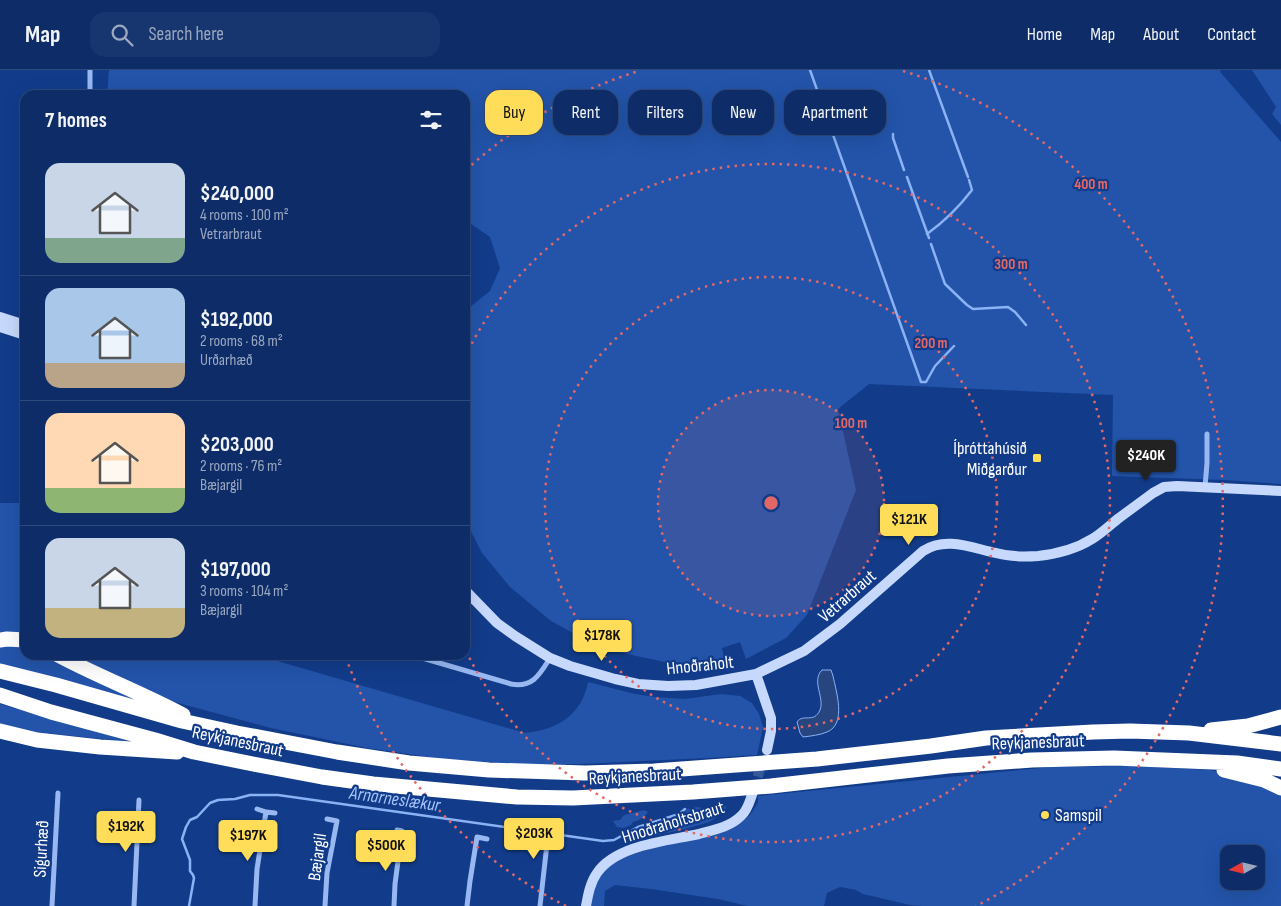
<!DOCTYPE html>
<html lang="en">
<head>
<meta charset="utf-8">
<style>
	body { margin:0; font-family:"Sofia Sans Condensed",sans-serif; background:#17356e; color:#f1f3f6; height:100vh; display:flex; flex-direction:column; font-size:19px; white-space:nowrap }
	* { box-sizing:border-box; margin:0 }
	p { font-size:16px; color:#9ba8c0 }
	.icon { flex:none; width:28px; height:28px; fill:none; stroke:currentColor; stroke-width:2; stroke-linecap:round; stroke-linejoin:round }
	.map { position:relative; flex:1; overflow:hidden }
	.sheet { position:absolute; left:20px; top:20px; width:450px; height:570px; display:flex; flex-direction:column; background:#0e2d68; border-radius:15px; box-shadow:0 5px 20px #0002,0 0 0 1px #2e497c }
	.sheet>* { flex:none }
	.guide { position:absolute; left:485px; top:20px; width:475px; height:45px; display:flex; gap:10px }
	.needle { width:32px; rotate:262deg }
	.buttons { position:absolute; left:1220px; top:775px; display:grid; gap:10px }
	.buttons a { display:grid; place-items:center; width:45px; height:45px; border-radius:10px; background:#0e2d68; box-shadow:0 5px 20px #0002,0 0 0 1px #2e497c; font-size:25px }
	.price { position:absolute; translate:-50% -42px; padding:0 11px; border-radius:5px; background:#ffdd58; color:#111; font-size:16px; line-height:32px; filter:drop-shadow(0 1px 2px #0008) }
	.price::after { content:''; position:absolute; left:50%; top:30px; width:15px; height:11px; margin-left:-8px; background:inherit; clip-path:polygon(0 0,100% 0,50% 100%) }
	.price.selected { background:#222; color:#fff }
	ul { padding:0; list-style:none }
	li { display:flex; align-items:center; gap:15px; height:125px; padding:0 25px }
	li+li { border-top:1px solid #2e497c }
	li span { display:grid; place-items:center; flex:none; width:140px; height:100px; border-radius:15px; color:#555 }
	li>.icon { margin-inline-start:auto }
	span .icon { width:60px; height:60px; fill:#fffc; stroke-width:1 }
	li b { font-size:21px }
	h2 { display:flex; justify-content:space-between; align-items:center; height:60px; padding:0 25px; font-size:21px }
	.tag { padding:0 18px; border-radius:15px; background:#0e2d68; box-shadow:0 5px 20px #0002,0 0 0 1px #2e497c; font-size:18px; line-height:45px }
	.tag.selected { background:#ffdd58; color:#111 }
	header { display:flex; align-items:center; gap:30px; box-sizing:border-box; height:70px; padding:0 25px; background:#0e2d68; border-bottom:1px solid #2e497c }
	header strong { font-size:24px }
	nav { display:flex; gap:28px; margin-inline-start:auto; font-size:18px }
	.search { width:350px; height:45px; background:#17356e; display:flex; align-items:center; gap:12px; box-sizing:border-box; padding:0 18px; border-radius:15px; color:#9ba8c0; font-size:19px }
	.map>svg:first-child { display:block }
	.green { fill:#2354aa; fill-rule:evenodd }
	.water { fill:#274680; stroke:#8ab2f4 }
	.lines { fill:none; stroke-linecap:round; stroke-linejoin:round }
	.stream { stroke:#8ab2f4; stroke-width:2.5 }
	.secondary-tunnel { stroke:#36599c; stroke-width:10; stroke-dasharray:10 5; stroke-linecap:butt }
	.street { stroke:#98b8f1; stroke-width:5 }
	.secondary { stroke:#c6d9fc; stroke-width:10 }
	.highway { stroke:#fff; stroke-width:15 }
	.ring { fill:none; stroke:#e26868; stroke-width:2.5; stroke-dasharray:2.5 5 }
	.poi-dot { fill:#ffdd58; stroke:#123c8a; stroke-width:2 }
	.labels { text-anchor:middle; stroke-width:4.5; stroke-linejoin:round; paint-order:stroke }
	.poi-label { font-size:18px; fill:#fff; stroke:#123c8a; text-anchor:end }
	.street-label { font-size:18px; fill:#fff; stroke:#123c8a }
	.water-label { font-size:19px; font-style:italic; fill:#a4c3f8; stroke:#123c8a }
	.centre { fill:#e26868; stroke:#123c8a; stroke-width:2.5 }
	.ring-label { font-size:15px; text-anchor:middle; font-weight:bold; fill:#e26868; stroke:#123c8a; stroke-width:4.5; stroke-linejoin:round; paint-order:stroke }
</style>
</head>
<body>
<header>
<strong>Map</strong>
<div class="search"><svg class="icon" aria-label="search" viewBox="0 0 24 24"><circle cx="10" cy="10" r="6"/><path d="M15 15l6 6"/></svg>Search here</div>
<nav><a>Home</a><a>Map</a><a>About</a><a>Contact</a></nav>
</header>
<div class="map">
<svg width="1281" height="836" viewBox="0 0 1281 836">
	<rect width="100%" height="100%" fill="#123c8a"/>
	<path class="green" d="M 109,0 L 1220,0 L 1221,3 L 1281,72 L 1281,414 L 1225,410 L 1112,406 L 1113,325 L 869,314 L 838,339 L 856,420 L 807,545 L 786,568 L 746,589 L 740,572 L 722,578 L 725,592 L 683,596 L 600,578 L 551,551 L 510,517 L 482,483 L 465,450 L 465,241 L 490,221 L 500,198 L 490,167 L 471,154 L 465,154 L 465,25 L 107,25 Z
		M 1252,0 L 1281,0 L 1281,55 L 1272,44 L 1276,37 Z
		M 0,433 L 25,433 L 25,563 L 17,562 L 0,563 Z
		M 0,575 L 25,576 L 25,585 L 46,585 L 74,600 L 161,640 L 0,599 Z
		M 76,585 L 257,585 L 525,663 C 557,660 582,645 588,612 L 635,624 L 655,627 L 685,629 L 721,624 L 740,626 L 752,633 L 759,644 L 763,657 L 757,685 L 707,688 L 579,694 L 516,694 L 443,689 L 367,678 L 271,658 L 171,631 L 125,611 Z
		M 0,634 L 153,677 L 112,670 L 25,661 L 0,654 Z
		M 1132,696 L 1211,700 L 1254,711 L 1281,724 L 1281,836 L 922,836 L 910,835 L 863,824 L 856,820 L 840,817 L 827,823 L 824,836 L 748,836 L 718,829 L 651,819 L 615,815 L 605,821 L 604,836 L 589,836 L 598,805 L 619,789 L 662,775 L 721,762 L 739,754 L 750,745 L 758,733 L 758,726 L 1051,697 ZM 1229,784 L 1256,784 L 1256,811 L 1229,811 Z
		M 720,734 L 725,736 L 726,738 L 725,740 C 720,744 715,749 709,752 C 698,756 650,768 640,767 L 641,763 L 666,756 L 686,742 L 687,739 L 697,737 L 705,739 Z
		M 644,740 L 648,742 L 644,747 L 639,750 L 633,752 L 631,755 L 623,758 L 617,757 L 613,751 L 620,750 L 624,745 Z"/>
	<path class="water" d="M 822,600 L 831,600 L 833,606 C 836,621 847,654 827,662 C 820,665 811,666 803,667 L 800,663 L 797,652 C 803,643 814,654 820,640 C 825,628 811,611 822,600 Z"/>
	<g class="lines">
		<path class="stream" d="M 810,0 L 921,312 L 926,312 L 935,296 L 954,276
			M 929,0 L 968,107
			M 893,64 L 893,68 L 904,100
			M 907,107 L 929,168
			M 927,164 C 945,151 959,137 972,120 L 969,110
			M 931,174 L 945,214 L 967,235 L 973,239 L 1008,237 L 1015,242 L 1026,255
			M 189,836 L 194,808 L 193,805 L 190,801 L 190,790 L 182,769 L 186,757 L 190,750 L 197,747 L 210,733 L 218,730 L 235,729 L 250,725 L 278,725 L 603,771 L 614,770 L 638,757 L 679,744 L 685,739"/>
		<path class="secondary-tunnel" d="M 753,721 L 763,690"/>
		<path class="street" d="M 90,25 L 90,0
			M 1205,417 L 1207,393 L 1207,364
			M 412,585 L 511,614 C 533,618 540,604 550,588
			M 266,742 L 275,743
			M 52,836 L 58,723
			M 134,836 L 139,730
			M 255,836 L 257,799 L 266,742 L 257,739
			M 325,836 L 327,803 L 337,751 L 327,749
			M 394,836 L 395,814 L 402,761 L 397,760
			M 467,836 L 470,811 L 477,767 L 487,769
			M 540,836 L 547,774 L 558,776"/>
		<path class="secondary" d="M 0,247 L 25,255
			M 0,257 L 25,265
			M 465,520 L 497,553 L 515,566 L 550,588 L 570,596 L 615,609 L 638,614 L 668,616 L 696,615 L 756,604 L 804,581 L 840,554 L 923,481 C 946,466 972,478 996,483 C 1010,487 1024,487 1038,486 C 1056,484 1076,479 1092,469 C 1102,463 1110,455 1119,448 C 1130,440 1142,431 1153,423 L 1164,417 L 1177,416 L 1281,421
			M 756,604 L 771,648 L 771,661 L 767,680
			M 586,836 C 588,825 590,813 597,803 C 616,775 667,771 699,764 C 713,760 730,757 741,746 C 748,740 750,730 753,722"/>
		<path class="highway" d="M 0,570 L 7,569 L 25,570
			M 58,585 C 99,607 142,623 183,645
			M 0,601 L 56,615 L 182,651 L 237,663 L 337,682 L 409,693 L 489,700 L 585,703 L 654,701 L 817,689 L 931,676 L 986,668 L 1093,662 L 1130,661 L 1189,663 L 1281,674
			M 0,625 L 51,642 L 155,670 L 194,682 L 253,694 L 322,707 L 373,714 L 517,727 L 573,728 L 693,722 L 771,716 L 948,696 L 1032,690 L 1114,688 L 1237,693 L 1281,699
			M 1211,660 L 1248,656 L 1281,647
			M 0,661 L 37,670 L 100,677 L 177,682
			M 1224,700 L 1264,710 L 1281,718"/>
	</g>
	<circle cx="771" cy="433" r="113" fill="#e26868" fill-opacity=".12"/>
	<g class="ring">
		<circle cx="771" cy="433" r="113"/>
		<circle cx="771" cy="433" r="226"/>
		<path d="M465 287A339 339 0 1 1 465 579"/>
		<path d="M566 836A452 452 0 0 1 346 588M466 100A452 452 0 0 1 639 1M903 1A452 452 0 0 1 976 836"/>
	</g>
	<g class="poi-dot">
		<rect x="1032" y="383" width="10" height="10" rx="2.5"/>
		<circle cx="1045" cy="745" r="5"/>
	</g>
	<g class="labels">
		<g class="poi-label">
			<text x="1027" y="384">Íþróttahúsið<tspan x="1027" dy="21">Miðgarður</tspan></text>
			<text x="1055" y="751" text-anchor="start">Samspil</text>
		</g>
		<g class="street-label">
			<text transform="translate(847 526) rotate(-41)" y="6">Vetrarbraut</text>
			<text transform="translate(700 595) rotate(-6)" y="6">Hnoðraholt</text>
			<text transform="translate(238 671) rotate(12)" y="6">Reykjanesbraut</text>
			<text transform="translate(1038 672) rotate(-2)" y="6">Reykjanesbraut</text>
			<text transform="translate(635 706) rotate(-3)" y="6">Reykjanesbraut</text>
			<text transform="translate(673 752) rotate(-17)" y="6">Hnoðraholtsbraut</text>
			<text transform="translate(41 779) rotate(-87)" y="6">Sigurhæð</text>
			<text transform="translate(317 787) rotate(-82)" y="6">Bæjargil</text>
		</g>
		<g class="water-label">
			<text transform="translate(395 728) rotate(8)" y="7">Arnarneslækur</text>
		</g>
	</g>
	<circle cx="771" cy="433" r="8" class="centre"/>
	<g class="ring-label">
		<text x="1091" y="119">400 m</text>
		<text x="1011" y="199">300 m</text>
		<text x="931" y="278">200 m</text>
		<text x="851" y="358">100 m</text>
	</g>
</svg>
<div class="buttons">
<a><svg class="needle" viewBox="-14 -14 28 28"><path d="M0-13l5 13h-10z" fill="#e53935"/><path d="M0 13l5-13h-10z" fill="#9ba8c0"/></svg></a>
</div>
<b class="price selected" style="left:1146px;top:412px">$240K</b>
<b class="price" style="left:909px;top:476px">$121K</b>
<b class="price" style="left:602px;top:592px">$178K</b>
<b class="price" style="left:126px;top:783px">$192K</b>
<b class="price" style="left:534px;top:790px">$203K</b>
<b class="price" style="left:248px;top:792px">$197K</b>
<b class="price" style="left:386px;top:802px">$500K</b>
<div class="guide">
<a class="tag selected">Buy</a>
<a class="tag">Rent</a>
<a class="tag">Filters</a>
<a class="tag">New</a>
<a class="tag">Apartment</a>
</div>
<section class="sheet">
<h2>7 homes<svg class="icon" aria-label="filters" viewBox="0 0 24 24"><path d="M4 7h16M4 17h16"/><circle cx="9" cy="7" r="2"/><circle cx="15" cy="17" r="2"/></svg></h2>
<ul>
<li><span style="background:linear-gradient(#c9d6e8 75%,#7fa58c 0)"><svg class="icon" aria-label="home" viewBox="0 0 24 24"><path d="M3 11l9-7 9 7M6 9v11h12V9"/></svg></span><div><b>$240,000</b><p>4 rooms · 100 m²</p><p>Vetrarbraut</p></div></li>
<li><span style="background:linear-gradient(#a9c7e8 75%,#b9a48a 0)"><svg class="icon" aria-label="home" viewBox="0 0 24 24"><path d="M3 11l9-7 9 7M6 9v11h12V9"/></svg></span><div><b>$192,000</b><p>2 rooms · 68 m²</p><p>Urðarhæð</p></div></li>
<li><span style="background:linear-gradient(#ffd9b3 75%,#8fb573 0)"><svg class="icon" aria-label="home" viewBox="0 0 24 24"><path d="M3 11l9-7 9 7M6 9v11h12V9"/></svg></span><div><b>$203,000</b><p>2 rooms · 76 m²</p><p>Bæjargil</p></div></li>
<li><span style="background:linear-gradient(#c9d6e8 70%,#c2b280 0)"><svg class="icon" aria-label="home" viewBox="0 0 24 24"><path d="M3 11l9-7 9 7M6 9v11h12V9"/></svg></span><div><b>$197,000</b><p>3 rooms · 104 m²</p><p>Bæjargil</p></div></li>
</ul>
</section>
</div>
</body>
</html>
